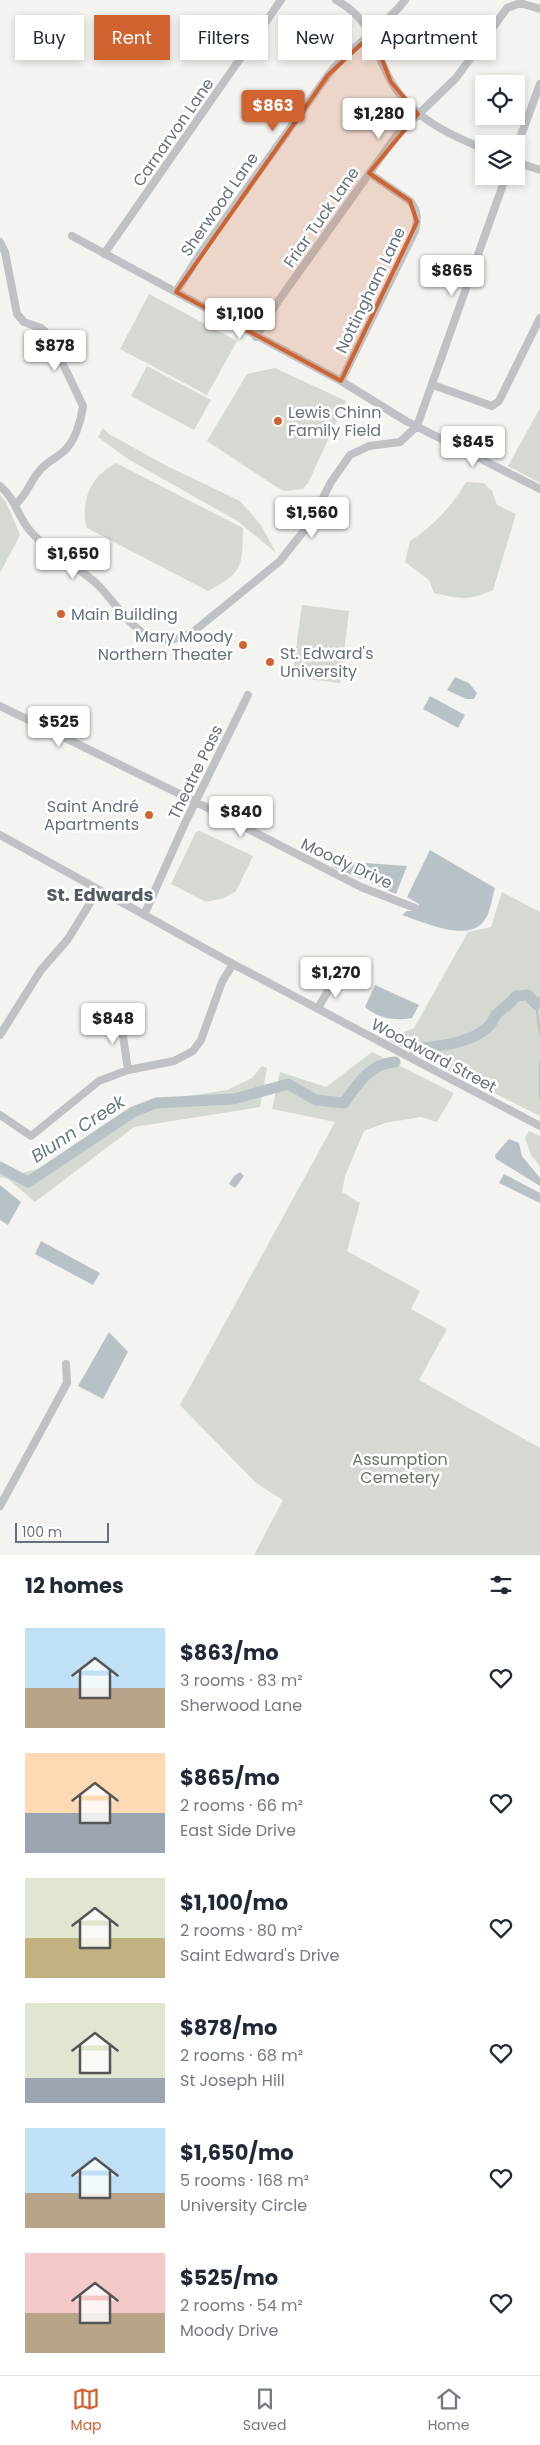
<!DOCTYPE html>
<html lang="en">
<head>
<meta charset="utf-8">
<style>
	body { margin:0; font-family:Poppins,sans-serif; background:#f6f6f7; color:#1f2937; height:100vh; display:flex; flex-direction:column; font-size:19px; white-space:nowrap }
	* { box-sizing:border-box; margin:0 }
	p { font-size:16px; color:#747a83 }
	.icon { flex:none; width:28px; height:28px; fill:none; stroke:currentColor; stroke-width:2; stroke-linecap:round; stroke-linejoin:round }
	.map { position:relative; height:1555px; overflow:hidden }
	.drawer { display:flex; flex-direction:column; background:#fff; flex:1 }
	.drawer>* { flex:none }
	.guide { position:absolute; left:15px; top:15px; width:510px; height:45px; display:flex; gap:10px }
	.fabs { position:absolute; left:475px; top:75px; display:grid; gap:10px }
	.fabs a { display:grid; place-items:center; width:50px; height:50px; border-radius:0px; background:#fff; box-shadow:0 2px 8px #0003; font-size:25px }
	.scale { position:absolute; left:15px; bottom:12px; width:94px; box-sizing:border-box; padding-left:5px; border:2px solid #65717e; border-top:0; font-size:14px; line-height:18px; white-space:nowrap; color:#65717e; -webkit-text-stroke:4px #fff; paint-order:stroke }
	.price { position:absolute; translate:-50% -42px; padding:0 11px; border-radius:5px; background:#fff; color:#222; font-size:16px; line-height:32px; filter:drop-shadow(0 1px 2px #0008) }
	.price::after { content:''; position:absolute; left:50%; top:30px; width:15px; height:11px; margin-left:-8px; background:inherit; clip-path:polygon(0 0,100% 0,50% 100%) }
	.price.active { background:#d16331; color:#fff }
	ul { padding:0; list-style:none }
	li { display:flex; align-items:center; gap:15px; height:125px; padding:0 25px }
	li span { display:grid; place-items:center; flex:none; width:140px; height:100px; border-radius:0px; color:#555 }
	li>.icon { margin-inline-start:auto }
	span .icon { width:60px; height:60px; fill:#fffc; stroke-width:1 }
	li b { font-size:21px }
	h2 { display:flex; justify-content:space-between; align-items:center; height:60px; padding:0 25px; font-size:21px }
	.chip { padding:0 18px; border-radius:0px; background:#fff; box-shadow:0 2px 8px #0003; font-size:18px; line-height:45px }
	.chip.active { background:#d16331; color:#fff }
	.dock { display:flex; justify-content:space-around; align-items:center; height:70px; border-top:1px solid #e0e1e3; background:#fff; font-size:14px; color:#747a83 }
	.dock a { display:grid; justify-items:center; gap:2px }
	.dock .active { color:#d16331 }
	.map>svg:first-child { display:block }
	.green { fill:#d4dad1 }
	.water { fill:#b8c2c6 }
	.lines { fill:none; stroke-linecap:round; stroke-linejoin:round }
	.stream { stroke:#b8c2c6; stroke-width:2 }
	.river { stroke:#b8c2c6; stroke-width:11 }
	.minor { stroke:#bfc2c5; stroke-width:8 }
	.marked { fill:#d16331; fill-opacity:0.2; stroke:#d16331; stroke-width:4; stroke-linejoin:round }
	.poi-dot { fill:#d16331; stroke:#fff; stroke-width:2 }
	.labels { text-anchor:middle; stroke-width:5; stroke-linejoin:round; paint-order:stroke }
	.street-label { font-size:16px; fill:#65717e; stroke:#fff }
	.poi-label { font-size:16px; fill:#65717e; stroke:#fff; text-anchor:start }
	.park-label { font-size:16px; fill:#657663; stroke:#fff }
	.neighbourhood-label { font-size:18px; font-weight:bold; fill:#525b64; stroke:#fff }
	.water-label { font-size:18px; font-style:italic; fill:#667982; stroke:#fff }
</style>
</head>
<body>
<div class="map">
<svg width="540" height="1555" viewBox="0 0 540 1555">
	<rect width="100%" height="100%" fill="#f3f3f0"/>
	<path class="green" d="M 149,294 L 237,341 L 207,395 L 120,349 Z
		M 147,366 L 211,400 L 194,430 L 131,396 Z
		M 275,368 L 346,401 L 308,483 L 303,489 L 285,491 L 278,488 L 207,441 L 247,374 Z
		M 540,408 L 540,483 L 508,466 Z
		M 103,428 L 109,434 L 165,465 L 240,501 L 261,525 L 276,553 L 239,522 L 128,459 L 98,437 Z
		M 116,463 L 243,528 C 242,566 244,572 208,591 L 87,528 C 84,521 85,515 85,508 C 88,485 97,474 116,463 Z
		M 466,482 L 484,483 L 492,491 L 497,505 L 516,514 L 493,590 C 468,601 460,599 434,593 L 429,580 L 405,562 L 410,541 C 430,529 455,503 466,482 Z
		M 0,495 L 6,502 L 20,535 L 0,573 Z
		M 302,605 L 349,611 L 340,683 L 292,677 Z
		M 200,831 L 253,856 L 236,891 L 224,898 L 206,902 L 171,884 L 196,832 Z
		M 502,892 L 540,912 L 540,1116 L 385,1039 L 414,1028 L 468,932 L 491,927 Z
		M 372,1052 L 454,1093 L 437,1122 L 421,1117 L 385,1123 L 364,1131 L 345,1176 L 342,1192 L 360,1203 L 347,1251 L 420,1291 L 411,1309 L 447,1329 L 419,1380 L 540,1448 L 540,1555 L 254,1555 L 283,1500 L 256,1483 L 180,1405 L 335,1122 L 272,1109 L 280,1072 L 326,1087 Z
		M 262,1066 L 267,1068 L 260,1107 L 134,1127 L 35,1202 L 8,1179 L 0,1177 L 0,1164 L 18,1174 L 41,1168 L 138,1108 L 157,1101 L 227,1090 L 252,1078 Z
		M 529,1131 L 540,1136 L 540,1166 L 531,1155 L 525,1138 Z"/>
	<path class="water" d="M 455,677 L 469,683 L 477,693 L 474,699 L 466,699 L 447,690 Z
		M 430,696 L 465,715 L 458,728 L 423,709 Z
		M 430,850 L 495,888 C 492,897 491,910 486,918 C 471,945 424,922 402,915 L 407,911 L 417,911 L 419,904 L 407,897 Z
		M 338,861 L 407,866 L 396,894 L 331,866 Z
		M 375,985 L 419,1005 L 412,1018 C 395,1021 379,1019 365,1007 Z
		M 509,1139 L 519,1143 L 522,1156 L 540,1178 L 540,1186 L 496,1159 L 495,1155 Z
		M 240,1172 L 244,1176 L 235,1188 L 229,1184 L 234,1176 Z
		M 504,1174 L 540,1193 L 540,1203 L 499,1183 Z
		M 0,1185 L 21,1202 L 8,1225 L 0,1220 Z
		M 41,1241 L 100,1273 L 93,1285 L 35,1254 Z
		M 109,1332 L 128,1352 L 103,1399 L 78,1386 Z"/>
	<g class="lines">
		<path class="stream" d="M 536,1004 L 540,1034
			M 540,1062 L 540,1100"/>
		<path class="river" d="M 414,1049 C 438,1046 470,1044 488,1027 C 492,1024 493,1018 497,1014 C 503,1007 510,1005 516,996 L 528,995 L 536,1004 L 540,1002
			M 0,1167 L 28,1182 L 133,1112 L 156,1103 L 234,1099 L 288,1084 L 316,1100 L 344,1103 C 357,1084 371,1063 395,1062"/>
		<path class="minor" d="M 336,0 C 377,23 371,48 392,83 C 413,118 448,134 484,149
			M 516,149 L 540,84
			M 516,162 L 540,170
			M 72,236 L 341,381 L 406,421 L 540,489
			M 0,242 L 5,252 L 17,314 L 24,322 L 41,328 L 49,335 L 83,406 C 81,421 75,442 63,452 C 56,458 47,462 41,469 C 31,479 27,495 16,504
			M 104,254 L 281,0
			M 176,292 L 200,254 L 328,75 C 350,46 383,29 405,0
			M 256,337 L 279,300 L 396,136 L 456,78 L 507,8 L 520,3 L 540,9
			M 341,381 L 415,231 C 418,219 418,211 410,201 L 369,173
			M 433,385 L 492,406 L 499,401 L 540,318
			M 0,486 C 16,500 16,512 27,527 C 43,549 78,566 98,585 C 114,601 134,634 156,639 C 170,642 182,638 193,632 L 280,561 L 310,523 L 331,482 L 350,455 L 369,446 L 400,442 L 417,426 L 506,176
			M 0,706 L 196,802 L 361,887 L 415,908
			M 0,835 L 233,964 L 540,1126
			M 144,915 L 185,823 L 248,695
			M 318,1008 L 335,979
			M 120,1016 L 128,1070
			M 0,1035 L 41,970 L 68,939 L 98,890
			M 0,1115 L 31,1136 L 99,1081 L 128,1070 L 174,1061 L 193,1051 L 201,1040 L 222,982 L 233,964
			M 0,1506 L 67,1383 L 66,1364"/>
	</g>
	<path class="marked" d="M 372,34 L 391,82 L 418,114 L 369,173 L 410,201 L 417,222 L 341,381 L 176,292 L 328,75 Z"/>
	<g class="poi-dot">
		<circle cx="278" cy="421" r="5"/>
		<circle cx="61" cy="614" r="5"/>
		<circle cx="243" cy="645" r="5"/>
		<circle cx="270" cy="662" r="5"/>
		<circle cx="149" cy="815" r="5"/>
	</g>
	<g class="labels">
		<g class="street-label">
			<text transform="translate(173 132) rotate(-55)" y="6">Carnarvon Lane</text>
			<text transform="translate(219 204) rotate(-55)" y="6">Sherwood Lane</text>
			<text transform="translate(321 217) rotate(-55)" y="6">Friar Tuck Lane</text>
			<text transform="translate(370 290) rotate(-64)" y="6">Nottingham Lane</text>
			<text transform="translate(195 772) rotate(-64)" y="6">Theatre Pass</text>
			<text transform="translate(347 863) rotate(25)" y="6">Moody Drive</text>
			<text transform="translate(434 1055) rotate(28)" y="6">Woodward Street</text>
		</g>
		<g class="poi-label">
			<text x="288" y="418">Lewis Chinn<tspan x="288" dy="18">Family Field</tspan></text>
			<text x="71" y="620">Main Building</text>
			<text x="233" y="642" text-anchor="end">Mary Moody<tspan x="233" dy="18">Northern Theater</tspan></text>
			<text x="280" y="659">St. Edward's<tspan x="280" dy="18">University</tspan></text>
			<text x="139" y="812" text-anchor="end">Saint André<tspan x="139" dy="18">Apartments</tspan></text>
		</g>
		<g class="park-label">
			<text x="400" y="1465">Assumption<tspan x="400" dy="18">Cemetery</tspan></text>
		</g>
		<g class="neighbourhood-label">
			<text x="100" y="901">St. Edwards</text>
		</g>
		<g class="water-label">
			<text transform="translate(78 1129) rotate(-33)" y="6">Blunn Creek</text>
		</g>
	</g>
</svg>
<div class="fabs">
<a><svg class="icon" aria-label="locate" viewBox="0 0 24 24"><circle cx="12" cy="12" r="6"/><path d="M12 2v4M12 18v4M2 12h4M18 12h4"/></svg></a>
<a><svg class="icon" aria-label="layers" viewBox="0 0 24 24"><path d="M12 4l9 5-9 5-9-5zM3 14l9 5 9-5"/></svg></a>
</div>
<div class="scale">100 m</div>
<b class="price active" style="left:273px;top:132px">$863</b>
<b class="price" style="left:379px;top:140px">$1,280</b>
<b class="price" style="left:452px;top:297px">$865</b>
<b class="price" style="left:240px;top:340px">$1,100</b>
<b class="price" style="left:55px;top:372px">$878</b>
<b class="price" style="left:473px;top:468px">$845</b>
<b class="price" style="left:312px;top:539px">$1,560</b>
<b class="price" style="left:73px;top:580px">$1,650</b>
<b class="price" style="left:59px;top:748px">$525</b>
<b class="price" style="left:241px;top:838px">$840</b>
<b class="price" style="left:336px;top:999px">$1,270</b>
<b class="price" style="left:113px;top:1045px">$848</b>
<div class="guide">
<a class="chip">Buy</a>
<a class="chip active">Rent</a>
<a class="chip">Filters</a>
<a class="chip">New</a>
<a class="chip">Apartment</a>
</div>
</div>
<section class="drawer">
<h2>12 homes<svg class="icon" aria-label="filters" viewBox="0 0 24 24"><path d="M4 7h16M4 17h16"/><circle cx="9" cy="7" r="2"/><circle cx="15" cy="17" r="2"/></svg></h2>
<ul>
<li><span style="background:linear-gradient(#bfe0f5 60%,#b9a48a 0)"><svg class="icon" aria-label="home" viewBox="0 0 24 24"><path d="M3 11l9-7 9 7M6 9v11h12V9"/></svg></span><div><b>$863/mo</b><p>3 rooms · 83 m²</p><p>Sherwood Lane</p></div><svg class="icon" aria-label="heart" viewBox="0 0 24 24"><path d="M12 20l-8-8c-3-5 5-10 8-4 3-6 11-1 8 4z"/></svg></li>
<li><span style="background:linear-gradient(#ffd9b3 60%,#9aa5b1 0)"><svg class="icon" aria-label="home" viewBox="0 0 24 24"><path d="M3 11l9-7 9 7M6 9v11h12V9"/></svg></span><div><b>$865/mo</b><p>2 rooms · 66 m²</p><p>East Side Drive</p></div><svg class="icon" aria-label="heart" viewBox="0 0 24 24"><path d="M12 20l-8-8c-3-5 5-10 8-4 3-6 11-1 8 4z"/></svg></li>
<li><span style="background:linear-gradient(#dfe7d0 60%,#c2b280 0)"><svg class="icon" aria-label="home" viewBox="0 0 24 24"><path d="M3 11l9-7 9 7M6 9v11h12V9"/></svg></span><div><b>$1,100/mo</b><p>2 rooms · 80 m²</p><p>Saint Edward's Drive</p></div><svg class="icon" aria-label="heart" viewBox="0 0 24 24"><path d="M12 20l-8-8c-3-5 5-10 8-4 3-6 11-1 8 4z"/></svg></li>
<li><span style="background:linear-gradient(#dfe7d0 75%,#9aa5b1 0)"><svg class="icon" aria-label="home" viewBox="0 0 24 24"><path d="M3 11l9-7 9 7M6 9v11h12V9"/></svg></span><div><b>$878/mo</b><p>2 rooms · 68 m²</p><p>St Joseph Hill</p></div><svg class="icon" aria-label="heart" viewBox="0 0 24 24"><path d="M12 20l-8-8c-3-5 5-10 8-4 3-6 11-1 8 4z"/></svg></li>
<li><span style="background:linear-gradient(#bfe0f5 65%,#b9a48a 0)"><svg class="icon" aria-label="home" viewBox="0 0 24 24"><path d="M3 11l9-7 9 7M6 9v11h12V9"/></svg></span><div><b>$1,650/mo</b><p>5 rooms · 168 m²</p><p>University Circle</p></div><svg class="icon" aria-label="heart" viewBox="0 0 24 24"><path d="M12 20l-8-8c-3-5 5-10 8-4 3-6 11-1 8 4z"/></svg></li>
<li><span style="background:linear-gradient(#f6c9c9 60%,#b9a48a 0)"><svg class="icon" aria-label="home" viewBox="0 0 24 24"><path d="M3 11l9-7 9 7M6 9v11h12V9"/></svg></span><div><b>$525/mo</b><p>2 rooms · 54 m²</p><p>Moody Drive</p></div><svg class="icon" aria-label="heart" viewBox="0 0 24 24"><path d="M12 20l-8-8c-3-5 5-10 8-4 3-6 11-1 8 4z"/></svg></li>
</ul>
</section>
<nav class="dock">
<a class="active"><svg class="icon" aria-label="map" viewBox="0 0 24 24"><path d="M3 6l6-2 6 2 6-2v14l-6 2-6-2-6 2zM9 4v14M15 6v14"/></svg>Map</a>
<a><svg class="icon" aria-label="saved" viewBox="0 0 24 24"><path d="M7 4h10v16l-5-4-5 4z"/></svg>Saved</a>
<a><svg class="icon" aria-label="home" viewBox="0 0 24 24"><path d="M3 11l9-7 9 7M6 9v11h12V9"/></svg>Home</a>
</nav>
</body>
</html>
